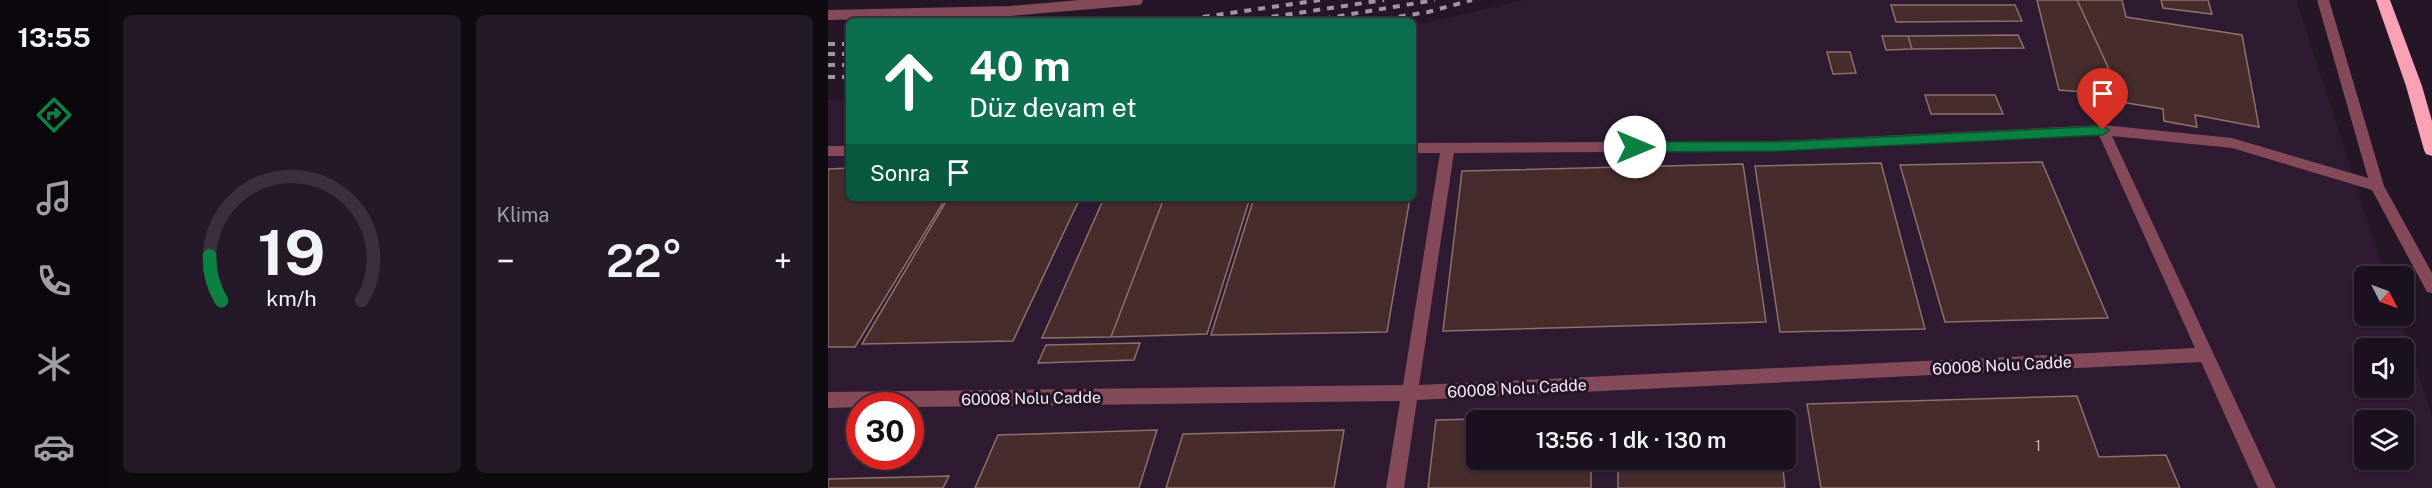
<!DOCTYPE html>
<html lang="tr">
<head>
<meta charset="utf-8">
<style>
  body { margin:0; font-family:"Public Sans",sans-serif; background:#241926; color:#f1f3f6; height:100vh; display:flex; flex-direction:column; font-size:22px; white-space:nowrap }
  * { box-sizing:border-box; margin:0 }
  p { font-size:20px; color:#a09da4 }
  .icon { flex:none; width:33px; height:33px; fill:none; stroke:currentColor; stroke-width:2; stroke-linecap:round; stroke-linejoin:round }
  .map { position:relative; flex:1; overflow:hidden }
  .details { display:flex; flex-direction:column; gap:15px; padding:15px; background:#0f0910; width:720px }
  .details>* { flex:none }
  .banner { position:absolute; left:18px; top:18px; width:570px; height:183px; border-radius:9px; box-shadow:0 2px 4px #0004,0 0 0 2px #39303b; background:#0b6e4f; color:#fff; overflow:hidden }
  .needle { width:39px; rotate:132deg }
  .controls { position:absolute; left:1526px; top:266px; display:grid; gap:12px }
  .controls a { display:grid; place-items:center; width:60px; height:60px; border-radius:9px; background:#1b101d; box-shadow:0 2px 4px #0004,0 0 0 2px #39303b; font-size:30px }
  .speed { position:absolute; left:18px; top:392px; display:flex; gap:12px; font-size:30px; font-weight:700; text-align:center }
  .speed>* { display:grid; place-content:center; width:78px; height:78px; border-radius:50%; background:#1b101d; box-shadow:0 2px 4px #0004,0 0 0 2px #39303b; line-height:1 }
  .speed .limit { border:9px solid #d22; background:#fff; color:#111 }
  .pin { position:absolute; display:grid; place-items:center; width:51px; height:51px; color:#fff; margin:-62px -26px; border-radius:50% 50% 50% 0; rotate:-45deg; box-shadow:0 0 6px #0007 }
  .pin .icon { rotate:45deg }
  .me { position:absolute; width:66px; margin:-33px; rotate:90deg; stroke-linejoin:round; filter:drop-shadow(0 0 4px #0008) }
  .turn { display:flex; align-items:center; gap:21px; height:126px; padding:0 24px; font-size:27px }
  .turn .icon { width:78px; height:78px; stroke-width:2.5 }
  .turn b { display:block; font-size:42px; line-height:51px }
  .then { display:flex; align-items:center; height:57px; padding:0 24px; background:#0003; gap:12px; font-size:22px }
  .big { font-size:45px; font-weight:600; line-height:1.1 }
  .details .tile { flex:1; display:flex; flex-direction:column; justify-content:center; gap:9px; min-width:0; padding:0 21px; border-radius:9px; background:#241926 }
  .details .dial { align-items:center; gap:0 }
  .dial svg { height:156px; overflow:visible; fill:none; stroke:#39303b; stroke-width:7; stroke-linecap:round; text-anchor:middle }
  .dial text { fill:#f1f3f6; stroke:none }
  .heat { display:flex; justify-content:space-between; align-items:center; font-size:33px; direction:ltr }
  .details .tiles { flex:1; display:grid; gap:15px; grid-template-columns:repeat(2,1fr) }
  .trip { position:absolute; left:638px; top:410px; width:330px; height:60px; border-radius:9px; background:#1b101d; box-shadow:0 2px 4px #0004,0 0 0 2px #39303b; font-weight:600; line-height:60px; text-align:center }
  main { display:flex; flex:1; min-height:0 }
  .tab-bar { display:flex; flex-direction:column; width:108px; justify-content:space-around; align-items:center; background:#0b060c; color:#a09da4 }
  .tab-bar .icon { width:42px; height:42px }
  .tab-bar .active { color:#0b8043 }
  .tab-bar b { font-size:27px; color:#f1f3f6 }
  .map>svg:first-child { display:block }
</style>
</head>
<body>
<main>
<nav class="tab-bar">
<b>13:55</b>
<svg class="icon active" aria-label="directions" viewBox="0 0 24 24"><path d="M12 3l9 9-9 9-9-9zM9 14v-3h6M13 9l2 2-2 2"/></svg>
<svg class="icon" aria-label="music" viewBox="0 0 24 24"><path d="M9 18V5l10-2v13"/><circle cx="6" cy="18" r="3"/><circle cx="16" cy="16" r="3"/></svg>
<svg class="icon" aria-label="phone" viewBox="0 0 24 24"><path d="M5 4h4l2 5-3 2q2 4 5 5l2-3 5 2v4C11 20 4 13 5 4z"/></svg>
<svg class="icon" aria-label="climate" viewBox="0 0 24 24"><path d="M12 3v18M4 7l16 10M4 17L20 7"/></svg>
<svg class="icon" aria-label="car" viewBox="0 0 24 24"><path d="M5 17H2v-5l4-1 3-4h7l3 4 3 1v5h-3M9 17h6M6 11h13"/><circle cx="7" cy="17" r="2"/><circle cx="17" cy="17" r="2"/></svg>
</nav>
<section class="details">
<div class="tiles">
<div class="tile dial"><svg viewBox="0 0 100 80">
<path d="M14 69A42 42 0 1 1 86 69"/>
<path d="M14 69A42 42 0 0 1 8 46" stroke="#0b8043"/>
<text x="50" y="56" font-size="32" font-weight="700">19</text>
<text x="50" y="72" font-size="11">km/h</text>
</svg></div>
<div class="tile"><p>Klima</p>
<div class="heat"><a>−</a><b class="big">22°</b><a>+</a></div>
</div>
</div>
</section>
<div class="map">
<svg width="1604" height="488" viewBox="0 0 1604 488">
  <rect width="100%" height="100%" fill="#241627"/>
  <path fill="#2e1b32" fill-rule="evenodd" d="M696 0H1468L1558 276H1536V315H1571L1604 417V488H0V100H21V198H585V26ZM1536 348H1575V387H1536ZM32 405H82V456H32ZM648 420H957V459H648ZM1536 420H1575V459H1536Z"/>
  <path fill="#462c2a" stroke="#8e706d" stroke-width="1.5" d="M1209 0H1249L1293 95 1231 90Z
    M1249 0H1294L1298 17 1414 35 1431 127 1367 115 1369 127 1336 121 1335 109 1299 103 1293 95Z
    M1333 0H1380L1384 14 1335 8Z
    M1063 5H1187L1194 21 1068 22Z
    M1190 35 1196 48 1084 49 1080 36Z
    M1054 36H1080L1084 49 1058 50Z
    M999 52H1022L1028 73 1005 74Z
    M1097 95H1167L1175 114H1103Z
    M1214 162 1280 318 1117 322 1072 165Z
    M1053 163 1097 329 952 332 927 166Z
    M915 164 938 322 615 331 634 171Z
    M21 168V198H118L27 347H0V169Z
    M120 198H252L185 341 34 344Z
    M276 198H336L283 337 214 338Z
    M336 198H422L379 334 283 337Z
    M426 198H582L559 332 383 335Z
    M312 343 306 360 210 363 218 345Z
    M1249 396 1271 457 1338 455 1352 488H993L979 404Z
    M764 416V420H648V459H763V488H600L608 420Z
    M329 430 311 488H147L170 435Z
    M516 430 506 488H338L355 434Z
    M790 459H954L957 488H790Z
    M121 476 115 488H0V479Z"/>
  <g fill="none" stroke-linecap="round" stroke-linejoin="round">
    <path stroke="#854a59" stroke-width="10" d="M0 15 182 11 310 0"/>
    <path fill="#854a59" fill-rule="evenodd" d="M1489 0H1501L1556 186 1604 273V293L1599 292 1544 190 1404 148 1284 136 1448 488H1430L1373 362 589 400 576 488H558L572 401 82 407 32 405V407L0 408V392L575 385 612 153H585V143L948 141 1275 125 1404 138 1540 178ZM1271 135 1367 348 591 385 626 153 948 151Z
      M0 146H21V156H0Z"/>
    <path fill="#faa1b5" fill-rule="evenodd" d="M1548 0H1562L1594 86 1604 121V156L1598 154 1596 150 1578 86Z"/>
    <path stroke="#a195a3" stroke-width="4" stroke-dasharray="7 7" stroke-linecap="butt" d="M347 21 492 0
      M416 21 556 0
      M482 21 607 0
      M543 21 600 12 644 0
      M0 44H21
      M0 54H21
      M0 65H21
      M0 77H21"/>
  </g>
  <path fill="#0b8043" stroke="#07532c" stroke-width="1.5" d="M1275 126 1281 130 1275 135 948 151 807 152 801 147 807 142H948Z"/>
  <g text-anchor="middle" stroke-width="6" stroke-linejoin="round" paint-order="stroke">
    <g font-size="14" fill="#c8bac3">
      <text x="1210" y="451">1</text>
    </g>
    <g font-size="16" fill="#f4eaf6" stroke="#241627">
      <text transform="translate(1174 365) rotate(-3)" y="6">60008 Nolu Cadde</text>
      <text transform="translate(689 388) rotate(-3)" y="6">60008 Nolu Cadde</text>
      <text transform="translate(203 398) rotate(-1)" y="6">60008 Nolu Cadde</text>
    </g>
  </g>
</svg>
<div class="controls">
<a><svg class="needle" viewBox="-14 -14 28 28"><path d="M0-13l5 13h-10z" fill="#e53935"/><path d="M0 13l5-13h-10z" fill="#a09da4"/></svg></a>
<a><svg class="icon" aria-label="sound" viewBox="0 0 24 24"><path d="M4 9h4l5-4v14l-5-4H4zM17 9q2 3 0 6"/></svg></a>
<a><svg class="icon" aria-label="layers" viewBox="0 0 24 24"><path d="M12 4l9 5-9 5-9-5zM3 14l9 5 9-5"/></svg></a>
</div>
<div class="speed"><div class="limit">30</div></div>
<div class="pin" style="left:1275px;top:130px;background:#d93025"><svg class="icon" aria-label="arrive" viewBox="0 0 24 24"><path d="M6 21V4h12l-3 4 3 4H6"/></svg></div>
<svg class="me" style="left:807px;top:147px" viewBox="-20 -20 40 40"><circle r="19" fill="#fff"/><path d="M0-13L10 11 0 6-10 11z" fill="#0b8043"/></svg>
<div class="trip">13:56 · 1 dk · 130 m</div>
<div class="banner">
<div class="turn"><svg class="icon" aria-label="ahead" viewBox="0 0 24 24"><path d="M12 20V5M6 11l6-6 6 6"/></svg><div><b>40 m</b>Düz devam et</div></div>
<div class="then">Sonra<svg class="icon" aria-label="arrive" viewBox="0 0 24 24"><path d="M6 21V4h12l-3 4 3 4H6"/></svg></div>
</div>
</div>
</main>
</body>
</html>
